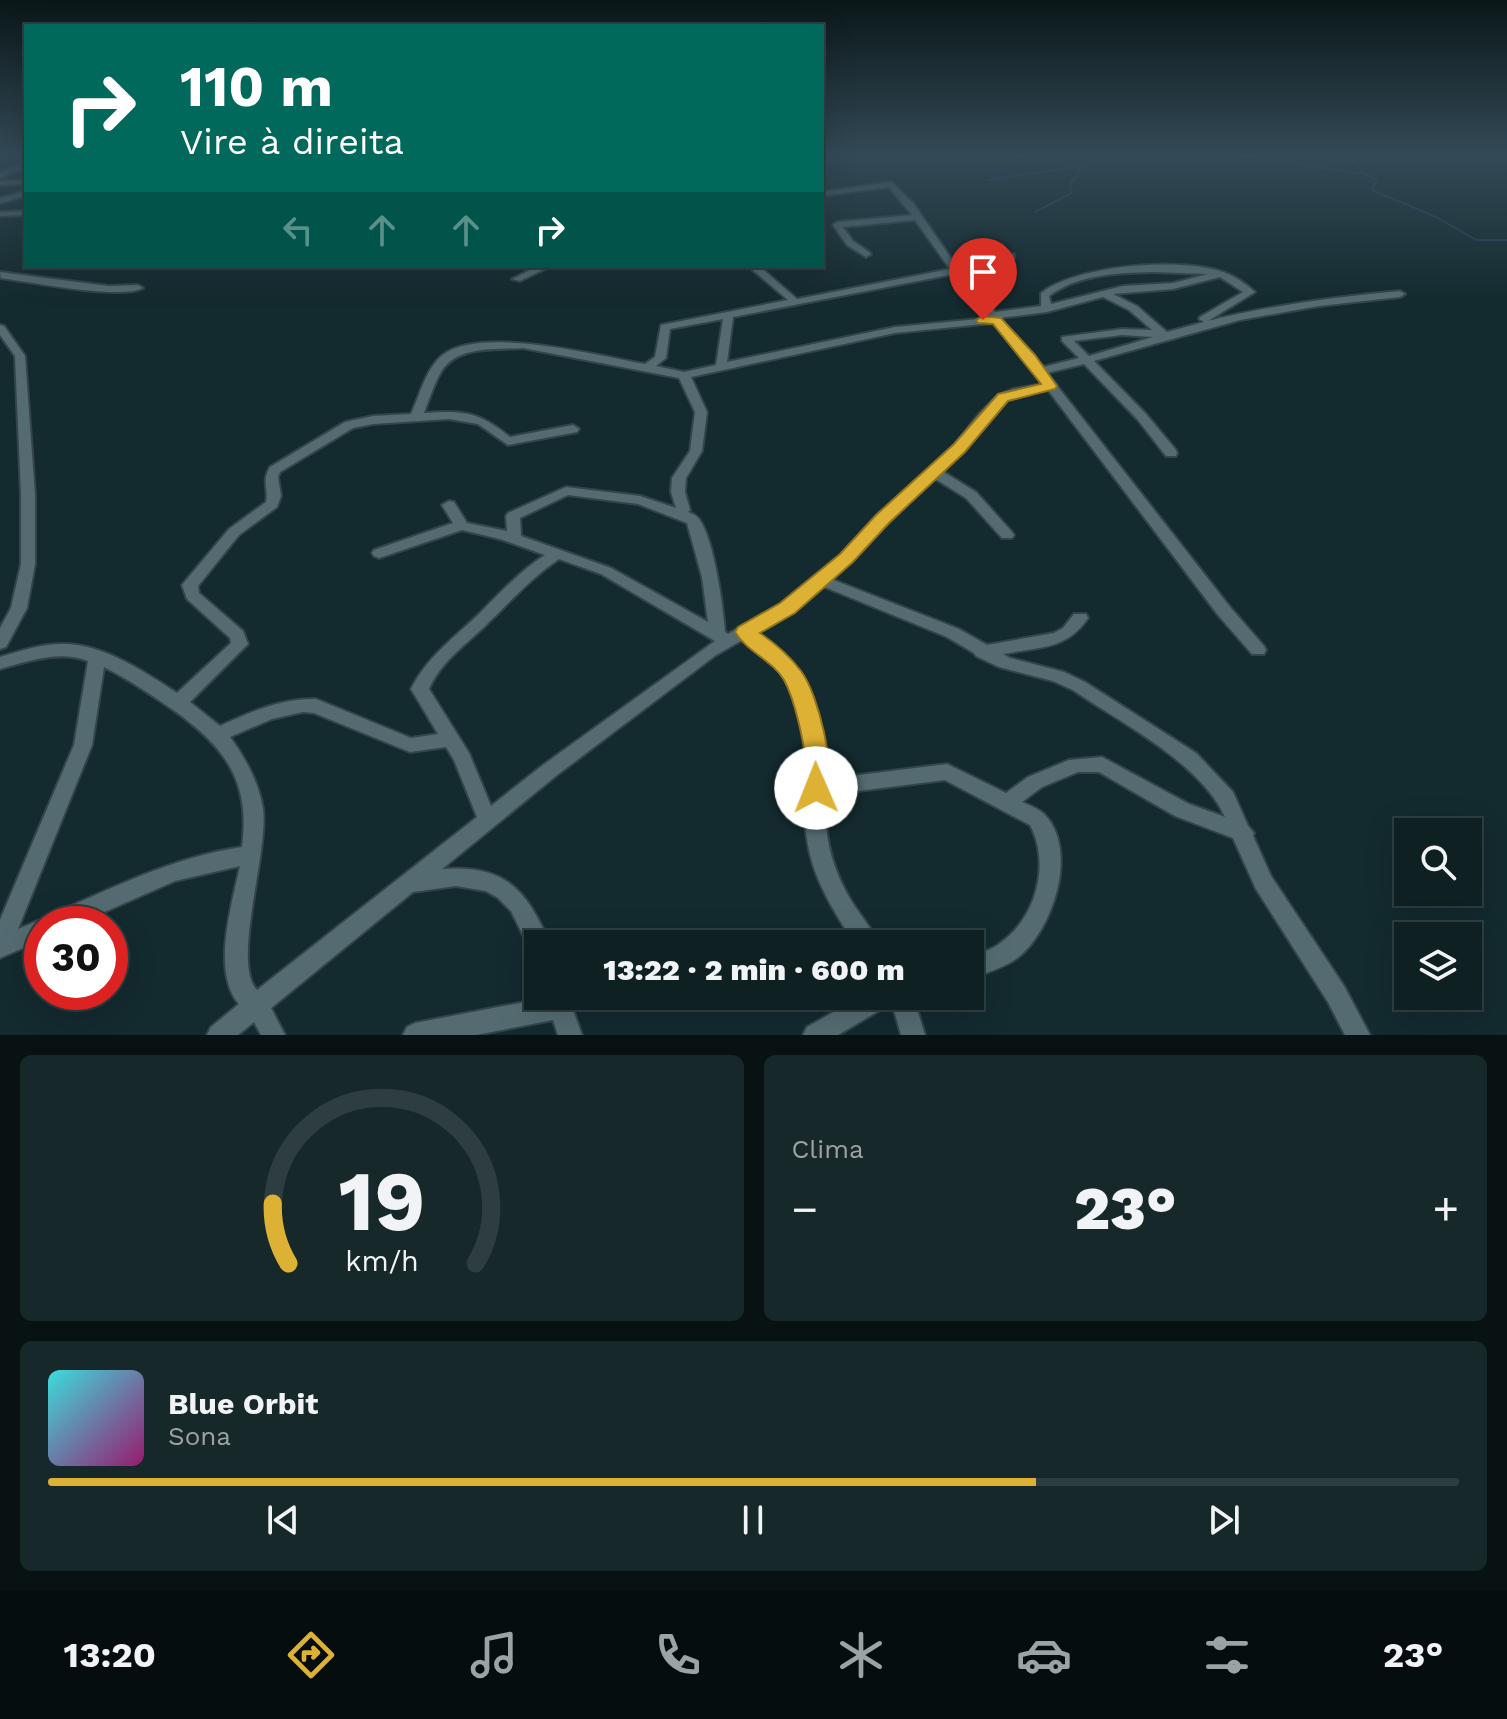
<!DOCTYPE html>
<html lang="pt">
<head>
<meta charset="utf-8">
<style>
  body { margin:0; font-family:"Work Sans",sans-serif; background:#17282a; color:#f1f3f6; height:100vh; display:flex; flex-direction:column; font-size:30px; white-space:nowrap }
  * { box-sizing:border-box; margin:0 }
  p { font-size:26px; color:#9ba3a5 }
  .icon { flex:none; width:44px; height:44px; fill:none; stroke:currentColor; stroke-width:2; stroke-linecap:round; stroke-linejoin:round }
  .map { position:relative; height:1035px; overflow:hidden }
  .side { display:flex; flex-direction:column; gap:20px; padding:20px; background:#081213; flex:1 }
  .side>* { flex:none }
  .banner { position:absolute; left:24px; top:24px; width:800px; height:244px; border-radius:0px; box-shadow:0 8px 32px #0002,0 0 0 2px #2e3e40; background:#00695c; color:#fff; overflow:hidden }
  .buttons { position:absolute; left:1394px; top:818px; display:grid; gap:16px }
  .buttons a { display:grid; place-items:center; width:88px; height:88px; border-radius:0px; background:#0e2022; box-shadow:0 8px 32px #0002,0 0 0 2px #2e3e40; font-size:40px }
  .speed { position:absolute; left:24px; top:906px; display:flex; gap:16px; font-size:40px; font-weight:700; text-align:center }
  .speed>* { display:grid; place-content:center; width:104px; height:104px; border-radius:50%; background:#0e2022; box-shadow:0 8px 32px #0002,0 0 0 2px #2e3e40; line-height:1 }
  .speed .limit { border:12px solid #d22; background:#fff; color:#111 }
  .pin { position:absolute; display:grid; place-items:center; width:68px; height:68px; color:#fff; margin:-82px -34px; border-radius:50% 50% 50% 0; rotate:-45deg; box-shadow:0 0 8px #0007 }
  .pin .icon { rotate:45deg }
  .me { position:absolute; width:88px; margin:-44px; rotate:359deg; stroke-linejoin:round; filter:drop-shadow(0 0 6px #0008) }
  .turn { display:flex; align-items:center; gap:28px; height:168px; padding:0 24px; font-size:36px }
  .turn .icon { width:104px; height:104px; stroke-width:2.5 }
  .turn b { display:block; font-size:56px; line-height:68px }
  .lanes { display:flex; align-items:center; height:76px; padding:0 24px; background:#0003; justify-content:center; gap:40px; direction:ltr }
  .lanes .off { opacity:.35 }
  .big { font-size:60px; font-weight:800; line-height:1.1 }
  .side .tile { flex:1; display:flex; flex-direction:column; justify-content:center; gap:12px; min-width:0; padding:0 28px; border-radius:12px; background:#17282a }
  .side .dial { align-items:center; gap:0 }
  .dial svg { height:208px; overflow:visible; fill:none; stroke:#2e3e40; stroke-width:7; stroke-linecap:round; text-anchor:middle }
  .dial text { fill:#f1f3f6; stroke:none }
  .song { display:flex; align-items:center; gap:24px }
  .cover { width:96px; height:96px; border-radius:12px; background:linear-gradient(135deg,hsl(180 70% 55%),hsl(320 70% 35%)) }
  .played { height:8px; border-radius:4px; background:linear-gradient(90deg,#ddb133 70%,#2e3e40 70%) }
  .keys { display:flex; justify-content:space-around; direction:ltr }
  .heat { display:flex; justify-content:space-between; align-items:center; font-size:44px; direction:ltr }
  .side .tiles { flex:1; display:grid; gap:20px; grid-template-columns:1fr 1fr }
  .tile:last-child { grid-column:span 2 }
  .trip { position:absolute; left:524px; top:930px; width:460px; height:80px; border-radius:0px; background:#0e2022; box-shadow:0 8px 32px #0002,0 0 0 2px #2e3e40; font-weight:800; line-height:80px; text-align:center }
  .tab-bar { display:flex; height:128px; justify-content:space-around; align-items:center; background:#060d0e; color:#9ba3a5 }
  .tab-bar .icon { width:56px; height:56px }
  .tab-bar .on { color:#ddb133 }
  .tab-bar b { font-size:36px; color:#f1f3f6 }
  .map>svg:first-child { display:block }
</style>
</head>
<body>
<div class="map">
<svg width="1507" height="1035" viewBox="0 0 1507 1035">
  <rect width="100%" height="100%" fill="#132a2e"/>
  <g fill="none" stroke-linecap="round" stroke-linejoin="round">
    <path stroke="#2b3c58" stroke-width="2" d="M1166 155 1183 160 1202 155
      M1232 155 1366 174 1377 180 1372 190 1436 217 1476 240H1507
      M1363 172 1353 159 1370 155
      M987 180 1077 167
      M1035 212 1072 193 1070 185 1081 169 1078 167 1093 163 1100 155"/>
    <g stroke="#344549" stroke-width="4">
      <path id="minor" d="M26 162V167L0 178V173Z
        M26 180V184L0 185V181Z
        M891 182 913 203 955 264 1014 254V258L960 269 978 288 995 312 1041 306V293C1077 265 1180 257 1223 272 1235 276 1246 284 1255 292L1208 321C1271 305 1335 297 1400 291L1405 294 1400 297 1319 306 1240 320 1094 361 1146 414 1176 450 1177 453 1176 456H1166L1138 420 1084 364 1047 373 1230 607 1264 646 1266 650 1264 654H1252L1218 615 1048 390 1016 395 1007 399 987 420 963 451 942 471 976 492 1012 532 1014 535 1012 538H1002L966 498 934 478 831 579 959 629 987 645 1054 633 1063 628 1074 614H1086L1088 618C1067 650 1038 647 1003 654L1010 658 1064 672 1085 682 1196 753 1233 792 1248 826 1254 833 1253 836 1271 876 1344 986 1370 1035H1345L1328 1002 1256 889 1233 838 1175 816 1099 772H1078L1042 787 1022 802C1029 805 1039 809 1044 814 1080 850 1052 933 1016 959 1003 968 985 973 970 979V957C980 953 991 950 999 944 1036 919 1051 864 1030 825L945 780 826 795C823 834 831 868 852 902 861 916 872 929 879 944H855C834 912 812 877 807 839 803 818 808 797 809 778 810 750 800 701 784 677 775 661 758 650 744 639L716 655 557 775 442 869C505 864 527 890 550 944H538V954L531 951 511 911 498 898 486 891 456 886 413 892 271 1008 285 1035H261L254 1022 238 1035H207L211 1027 239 1004C211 972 232 904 240 866L175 881 77 924H42V940L0 958V920L74 745 88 661C59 650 29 661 0 669V657C20 651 41 644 62 644 102 643 145 672 177 693L231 643 230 638 187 599 182 585 229 529 266 502C269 488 261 482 270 467L345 422 373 416 411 414C420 395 426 367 444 354 483 326 599 356 645 364L655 357 661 325 788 300 748 266H759L797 299 950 269 915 220 843 227 853 241 869 252 871 254 866 257 847 245 833 225 837 222 912 215 889 187 822 196V192ZM1153 272 1208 274 1173 283 1123 286 1051 304 1049 296C1078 274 1118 273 1153 272ZM954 274 972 292 989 318 895 327 727 362 733 317ZM1220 277 1243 292 1200 317 1199 319 1204 322 1167 332 1137 306 1113 294 1173 289ZM1103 297 1129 310 1152 330 1122 329 1062 337V341L1079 358 1043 367 999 318 1047 312ZM723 319 716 365 684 372 656 366 666 358 670 329ZM993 323 1044 384 1013 389 999 395 979 414 955 445 877 516 841 555 781 604 728 634 725 632C723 606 714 539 699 519 696 515 693 514 688 512L690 510 685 492 686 478 702 451 707 412 691 377 895 333ZM1122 335 1153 337 1089 356 1074 341ZM523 348 679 378 695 412 690 451 672 478 671 492 676 508 640 496 566 487 508 513 506 516 507 531 467 523 454 502 449 501 442 505 453 523 374 550 372 553 374 556 379 558 462 530 500 539 545 555C520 571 500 593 479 614 454 638 427 657 411 689L438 734 411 738 316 699C281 698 251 712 220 726L190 702 248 644 243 631 199 593 198 586 239 535 277 507 281 496 278 477 280 472 353 428 373 424 449 419 478 424 508 445 577 432 579 429 573 425 510 437C479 412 464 410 424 413 429 400 434 384 441 372 457 345 496 350 523 348ZM568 495 638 504 687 523 702 577 708 622 611 568 521 536 520 518ZM559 559 601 574 715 641 543 765 491 806 469 753 429 689C441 661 467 644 488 623 511 601 532 577 559 559ZM822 586 947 637 974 653 976 656 999 667 1053 681 1073 690C1121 723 1201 763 1225 817L1189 804 1102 757 1069 760 1028 777 1006 793 947 764 827 779C828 743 817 695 794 665 784 652 770 642 756 632L793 612ZM104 667C128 679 150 694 172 709 224 746 251 780 242 847 173 857 110 889 46 917L45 920 42 919 18 929 92 745ZM303 712 314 713 410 752 446 747 454 760 477 817 257 990C231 964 269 851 263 809 259 783 246 759 230 737L272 719Z
        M26 191V196L0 203V198Z
        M26 211V215L0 216V212Z
        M538 266H551L520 281 512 279Z
        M0 272 109 286 138 285 143 288C121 300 30 282 1 278Z
        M0 325 4 326 25 356 35 495V564L27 608 6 647 0 649V628L11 608 21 564V495L15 356 0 335Z
        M546 996H568L582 1035H558L553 1020 476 1035H403L407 1027 415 1023 546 998Z
        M862 996H913L925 1035H901L892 1003 838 1035H803L807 1027Z"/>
    </g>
    <use href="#minor" fill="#546c71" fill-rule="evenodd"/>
  </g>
  <linearGradient id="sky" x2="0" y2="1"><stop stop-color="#0a1719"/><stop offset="0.52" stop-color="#334a57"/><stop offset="1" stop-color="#334a57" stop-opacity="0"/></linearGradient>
  <rect width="1507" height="300" fill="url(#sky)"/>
  <path fill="#ddb133" stroke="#907321" stroke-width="2" d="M983 316 1001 318 1035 355 1057 386 1055 389 1008 401 965 452 889 523 853 562 795 613 760 633C776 644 789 655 801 671 818 693 837 770 825 795L816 798 807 795C802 785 806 776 806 765 804 742 795 700 784 680 772 660 747 652 735 632L738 627 780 603 840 554 876 515 954 444 998 394 1041 384 993 324 978 323 976 320Z"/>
</svg>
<div class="buttons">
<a><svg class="icon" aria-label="search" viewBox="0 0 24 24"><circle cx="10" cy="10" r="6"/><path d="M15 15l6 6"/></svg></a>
<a><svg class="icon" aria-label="layers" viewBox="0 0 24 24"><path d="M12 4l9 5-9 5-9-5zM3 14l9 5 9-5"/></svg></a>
</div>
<div class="speed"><div class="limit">30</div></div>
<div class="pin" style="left:983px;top:320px;background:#d93025"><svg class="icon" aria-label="arrive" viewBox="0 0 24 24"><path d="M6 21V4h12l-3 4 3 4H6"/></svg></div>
<svg class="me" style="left:816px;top:788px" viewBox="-20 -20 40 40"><circle r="19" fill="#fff"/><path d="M0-13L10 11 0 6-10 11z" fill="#ddb133"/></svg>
<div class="trip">13:22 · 2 min · 600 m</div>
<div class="banner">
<div class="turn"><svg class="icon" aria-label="right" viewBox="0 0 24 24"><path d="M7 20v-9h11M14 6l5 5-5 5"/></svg><div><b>110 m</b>Vire à direita</div></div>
<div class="lanes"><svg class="icon off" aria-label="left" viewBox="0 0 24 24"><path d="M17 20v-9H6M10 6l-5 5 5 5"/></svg><svg class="icon off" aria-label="ahead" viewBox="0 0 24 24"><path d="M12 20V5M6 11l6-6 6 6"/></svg><svg class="icon off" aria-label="ahead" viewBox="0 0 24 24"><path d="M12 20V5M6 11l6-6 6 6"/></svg><svg class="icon" aria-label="right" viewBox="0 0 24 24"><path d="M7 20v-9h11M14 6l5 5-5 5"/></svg></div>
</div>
</div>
<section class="side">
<div class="tiles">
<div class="tile dial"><svg viewBox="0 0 100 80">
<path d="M14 69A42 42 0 1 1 86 69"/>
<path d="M14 69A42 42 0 0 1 8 46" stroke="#ddb133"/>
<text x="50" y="56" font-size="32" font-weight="700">19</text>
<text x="50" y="72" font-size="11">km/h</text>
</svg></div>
<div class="tile"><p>Clima</p>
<div class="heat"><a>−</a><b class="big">23°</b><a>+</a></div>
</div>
<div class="tile">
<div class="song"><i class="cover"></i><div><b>Blue Orbit</b><p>Sona</p></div></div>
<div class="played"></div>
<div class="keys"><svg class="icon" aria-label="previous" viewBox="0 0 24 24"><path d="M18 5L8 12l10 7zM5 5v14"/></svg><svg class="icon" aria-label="pause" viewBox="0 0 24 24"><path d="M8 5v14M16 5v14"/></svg><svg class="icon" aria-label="next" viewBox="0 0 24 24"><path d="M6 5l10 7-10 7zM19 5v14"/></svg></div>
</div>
</div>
</section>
<nav class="tab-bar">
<b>13:20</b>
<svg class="icon on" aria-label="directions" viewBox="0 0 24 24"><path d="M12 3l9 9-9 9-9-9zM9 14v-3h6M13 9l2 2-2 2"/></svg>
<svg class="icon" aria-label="music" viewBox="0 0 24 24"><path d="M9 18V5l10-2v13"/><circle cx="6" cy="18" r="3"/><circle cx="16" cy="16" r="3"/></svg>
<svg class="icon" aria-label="phone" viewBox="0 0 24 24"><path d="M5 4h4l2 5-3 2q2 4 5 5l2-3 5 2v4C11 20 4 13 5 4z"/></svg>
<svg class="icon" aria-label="climate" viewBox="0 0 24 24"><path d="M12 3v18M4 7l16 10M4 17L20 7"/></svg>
<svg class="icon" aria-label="car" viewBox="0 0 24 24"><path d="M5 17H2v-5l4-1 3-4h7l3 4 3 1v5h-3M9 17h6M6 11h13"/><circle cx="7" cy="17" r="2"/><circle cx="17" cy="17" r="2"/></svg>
<svg class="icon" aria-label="filters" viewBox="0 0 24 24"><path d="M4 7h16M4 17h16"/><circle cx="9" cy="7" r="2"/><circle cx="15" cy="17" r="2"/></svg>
<b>23°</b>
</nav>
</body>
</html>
